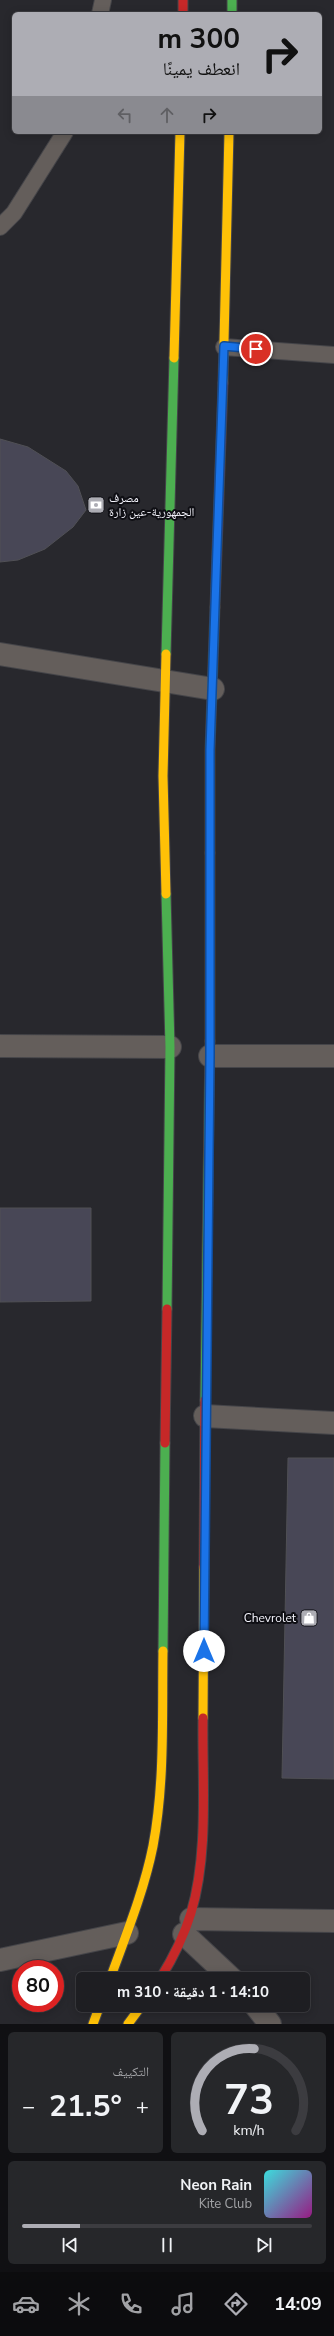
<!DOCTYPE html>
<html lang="ar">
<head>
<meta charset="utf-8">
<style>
  body { margin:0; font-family:"Nunito Sans","Noto Naskh Arabic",sans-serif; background:#26272a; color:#f1f3f6; direction:rtl; height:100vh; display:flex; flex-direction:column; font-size:15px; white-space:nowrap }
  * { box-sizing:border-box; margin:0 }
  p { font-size:13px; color:#a1a2a5 }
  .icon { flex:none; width:22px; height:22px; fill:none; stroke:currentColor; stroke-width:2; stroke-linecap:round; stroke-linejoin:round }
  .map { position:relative; height:2024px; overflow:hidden; direction:ltr }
  .details { display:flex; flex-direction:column; gap:8px; padding:8px; background:#101013; flex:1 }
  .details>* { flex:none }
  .top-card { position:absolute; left:12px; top:12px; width:310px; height:122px; border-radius:6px; box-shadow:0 2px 10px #0003,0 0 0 1px #3c3c40; direction:rtl; background:#adadb4; color:#111; overflow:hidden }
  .speed { position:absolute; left:12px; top:1960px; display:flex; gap:8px; font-size:20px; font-weight:700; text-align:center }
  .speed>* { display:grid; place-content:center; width:52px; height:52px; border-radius:50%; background:#1e1e22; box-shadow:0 2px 10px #0003,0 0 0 1px #3c3c40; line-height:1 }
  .speed .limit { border:6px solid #d22; background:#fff; color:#111 }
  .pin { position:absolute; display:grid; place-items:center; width:34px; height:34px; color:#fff; margin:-17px; border:2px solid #fff; border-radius:50%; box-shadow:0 1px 4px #0007 }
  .me { position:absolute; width:44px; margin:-22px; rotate:0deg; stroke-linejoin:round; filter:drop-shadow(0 0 3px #0008) }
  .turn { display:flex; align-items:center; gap:14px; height:84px; padding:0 16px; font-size:18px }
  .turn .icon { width:52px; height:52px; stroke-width:2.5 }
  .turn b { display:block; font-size:28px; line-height:34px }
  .lanes { display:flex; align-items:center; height:38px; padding:0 16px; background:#0003; justify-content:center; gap:20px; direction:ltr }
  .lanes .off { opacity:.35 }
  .big { font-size:30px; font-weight:700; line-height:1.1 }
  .details .tile { flex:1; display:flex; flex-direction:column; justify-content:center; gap:6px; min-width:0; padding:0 14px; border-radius:6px; background:#26272a }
  .details .dial { align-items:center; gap:0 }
  .dial svg { height:104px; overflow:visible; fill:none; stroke:#3c3c40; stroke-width:7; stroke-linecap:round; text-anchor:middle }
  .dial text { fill:#f1f3f6; stroke:none }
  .song { display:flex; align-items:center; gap:12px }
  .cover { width:48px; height:48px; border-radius:6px; background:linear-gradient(135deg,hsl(180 70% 55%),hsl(310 70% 35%)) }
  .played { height:4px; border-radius:2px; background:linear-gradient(90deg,#adadb4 20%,#3c3c40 20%) }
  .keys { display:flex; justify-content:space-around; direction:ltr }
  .heat { display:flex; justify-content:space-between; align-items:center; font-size:22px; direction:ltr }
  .details .tiles { flex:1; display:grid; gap:8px; grid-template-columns:1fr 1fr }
  .tile:last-child { grid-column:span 2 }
  .trip { position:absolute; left:76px; top:1972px; width:234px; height:40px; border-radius:6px; background:#1e1e22; box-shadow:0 2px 10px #0003,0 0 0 1px #3c3c40; font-weight:700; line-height:40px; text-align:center; direction:rtl }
  .tabs { display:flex; height:64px; justify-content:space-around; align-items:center; background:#0c0c0e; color:#a1a2a5 }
  .tabs .icon { width:28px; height:28px }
  .tabs .active { color:#adadb4 }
  .tabs b { font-size:18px; color:#f1f3f6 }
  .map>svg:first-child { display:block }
</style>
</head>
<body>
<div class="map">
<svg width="334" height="2024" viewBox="0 0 334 2024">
  <rect width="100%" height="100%" fill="#28282d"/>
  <path fill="#484756" stroke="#505055" d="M0 439 28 447 66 471 78 486 86 510 73 527 45 549 18 560 0 562Z
    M0 1208H91V1301L0 1302Z
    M288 1458H334V1779L282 1778Z"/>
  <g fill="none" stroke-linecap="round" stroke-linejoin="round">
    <g stroke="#454549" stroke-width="18">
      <path id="lane" d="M100 14 103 0
        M0 227 14 213 65 132
        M224 347 334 355"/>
    </g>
    <g stroke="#454549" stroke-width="24">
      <path id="street" d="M0 654 213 689
        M0 1046 170 1047
        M210 1056H334
        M205 1416 334 1423
        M191 1919 334 1921
        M184 1934 232 1979
        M0 1960 127 1933
        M255 2005 270 2024"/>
    </g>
    <g stroke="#454549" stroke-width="11">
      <path id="fast" d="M232 0V14
        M166 654 174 358
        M210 853V750L215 607
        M166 894 170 1047 167 1309
        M205 1400 210 1041
        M163 1651 165 1443"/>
    </g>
    <g stroke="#454549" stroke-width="11">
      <path id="slow" d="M174 358 180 132
        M223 383 229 132
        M210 853V1041
        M166 894 163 776 166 654
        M203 1718 204 1567
        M110 1979C126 1935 144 1891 153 1846 165 1782 162 1715 163 1651
        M93 2024 100 2005
        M128 2024 142 2005"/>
    </g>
    <g stroke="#454549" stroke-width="11">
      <path id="jam" d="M183 0V14
        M215 607 223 383
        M165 1443 167 1309
        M204 1567 205 1400
        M160 1979C173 1958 184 1936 191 1913 209 1853 202 1780 203 1718"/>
    </g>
    <use href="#lane" stroke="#645e5b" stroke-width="16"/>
    <use href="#street" stroke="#645e5b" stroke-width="22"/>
    <use href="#fast" stroke="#4caf50" stroke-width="9"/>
    <use href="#slow" stroke="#ffc107" stroke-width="9"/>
    <use href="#jam" stroke="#c62828" stroke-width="9"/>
  </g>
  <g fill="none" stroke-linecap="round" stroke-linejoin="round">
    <g stroke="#114b97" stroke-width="10">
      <path id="route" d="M204 1651 210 1056V750L224 346 256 349"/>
    </g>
    <use href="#route" stroke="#1a73e8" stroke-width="7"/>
  </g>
  <defs>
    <g id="bank-square" transform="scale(0.9)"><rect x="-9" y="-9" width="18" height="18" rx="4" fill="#adadb4" stroke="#0f0f14"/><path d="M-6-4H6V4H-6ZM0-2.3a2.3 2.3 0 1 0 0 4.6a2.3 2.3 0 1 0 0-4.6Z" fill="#fff"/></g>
    <g id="shop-square" transform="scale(0.9)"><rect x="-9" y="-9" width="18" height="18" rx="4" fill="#adadb4" stroke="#0f0f14"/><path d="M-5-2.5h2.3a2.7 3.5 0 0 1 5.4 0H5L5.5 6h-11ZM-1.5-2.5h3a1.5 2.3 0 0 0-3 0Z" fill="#fff"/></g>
  </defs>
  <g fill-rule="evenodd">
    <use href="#bank-square" x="96" y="505"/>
    <use href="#shop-square" x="309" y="1618"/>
  </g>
  <g text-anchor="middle" stroke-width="4" stroke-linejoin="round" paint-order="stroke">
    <g font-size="12" fill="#f4f4fc" stroke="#0f0f14" text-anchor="start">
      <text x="109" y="502">مصرف<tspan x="109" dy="14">الجمهورية-عين زارة</tspan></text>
      <text x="296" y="1622" text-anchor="end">Chevrolet</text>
    </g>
  </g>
</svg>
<div class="speed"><div class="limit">80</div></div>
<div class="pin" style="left:256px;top:349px;background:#d93025"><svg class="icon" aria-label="arrive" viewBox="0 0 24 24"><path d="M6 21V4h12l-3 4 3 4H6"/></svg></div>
<svg class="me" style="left:204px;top:1651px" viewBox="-20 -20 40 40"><circle r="19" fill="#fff"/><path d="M0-13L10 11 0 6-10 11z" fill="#1a73e8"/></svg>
<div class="trip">14:10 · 1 دقيقة · 310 m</div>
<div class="top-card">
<div class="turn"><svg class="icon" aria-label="right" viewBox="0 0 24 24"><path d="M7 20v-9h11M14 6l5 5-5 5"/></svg><div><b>300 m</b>انعطف يمينًا</div></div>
<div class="lanes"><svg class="icon off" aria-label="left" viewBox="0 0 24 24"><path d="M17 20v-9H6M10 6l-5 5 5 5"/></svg><svg class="icon off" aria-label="ahead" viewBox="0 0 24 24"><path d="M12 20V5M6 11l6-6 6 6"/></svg><svg class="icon" aria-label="right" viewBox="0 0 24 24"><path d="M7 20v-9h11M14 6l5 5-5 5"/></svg></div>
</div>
</div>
<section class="details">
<div class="tiles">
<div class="tile dial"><svg viewBox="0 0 100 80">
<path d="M14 69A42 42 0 1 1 86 69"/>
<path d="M14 69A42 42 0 0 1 54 6" stroke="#adadb4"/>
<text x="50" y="56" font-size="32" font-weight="700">73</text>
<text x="50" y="72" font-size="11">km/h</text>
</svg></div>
<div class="tile"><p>التكييف</p>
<div class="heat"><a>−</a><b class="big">21.5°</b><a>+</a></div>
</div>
<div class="tile">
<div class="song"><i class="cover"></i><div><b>Neon Rain</b><p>Kite Club</p></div></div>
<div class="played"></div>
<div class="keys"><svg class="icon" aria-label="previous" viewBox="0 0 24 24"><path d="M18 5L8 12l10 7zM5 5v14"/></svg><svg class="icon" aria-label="pause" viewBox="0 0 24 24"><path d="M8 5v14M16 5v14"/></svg><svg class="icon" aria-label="next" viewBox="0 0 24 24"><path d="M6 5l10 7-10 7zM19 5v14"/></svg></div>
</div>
</div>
</section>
<nav class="tabs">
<b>14:09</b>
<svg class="icon active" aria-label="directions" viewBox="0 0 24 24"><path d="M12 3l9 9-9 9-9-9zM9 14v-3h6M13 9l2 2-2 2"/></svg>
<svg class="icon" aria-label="music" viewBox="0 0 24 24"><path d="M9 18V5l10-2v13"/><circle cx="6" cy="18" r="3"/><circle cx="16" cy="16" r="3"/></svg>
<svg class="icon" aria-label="phone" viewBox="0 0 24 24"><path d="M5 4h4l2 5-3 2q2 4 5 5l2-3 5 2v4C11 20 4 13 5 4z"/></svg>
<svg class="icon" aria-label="climate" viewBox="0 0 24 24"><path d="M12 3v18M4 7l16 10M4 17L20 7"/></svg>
<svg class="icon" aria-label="car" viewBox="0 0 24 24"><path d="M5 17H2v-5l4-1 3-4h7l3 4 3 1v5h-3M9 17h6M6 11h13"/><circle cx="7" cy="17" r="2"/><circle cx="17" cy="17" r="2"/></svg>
</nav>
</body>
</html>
